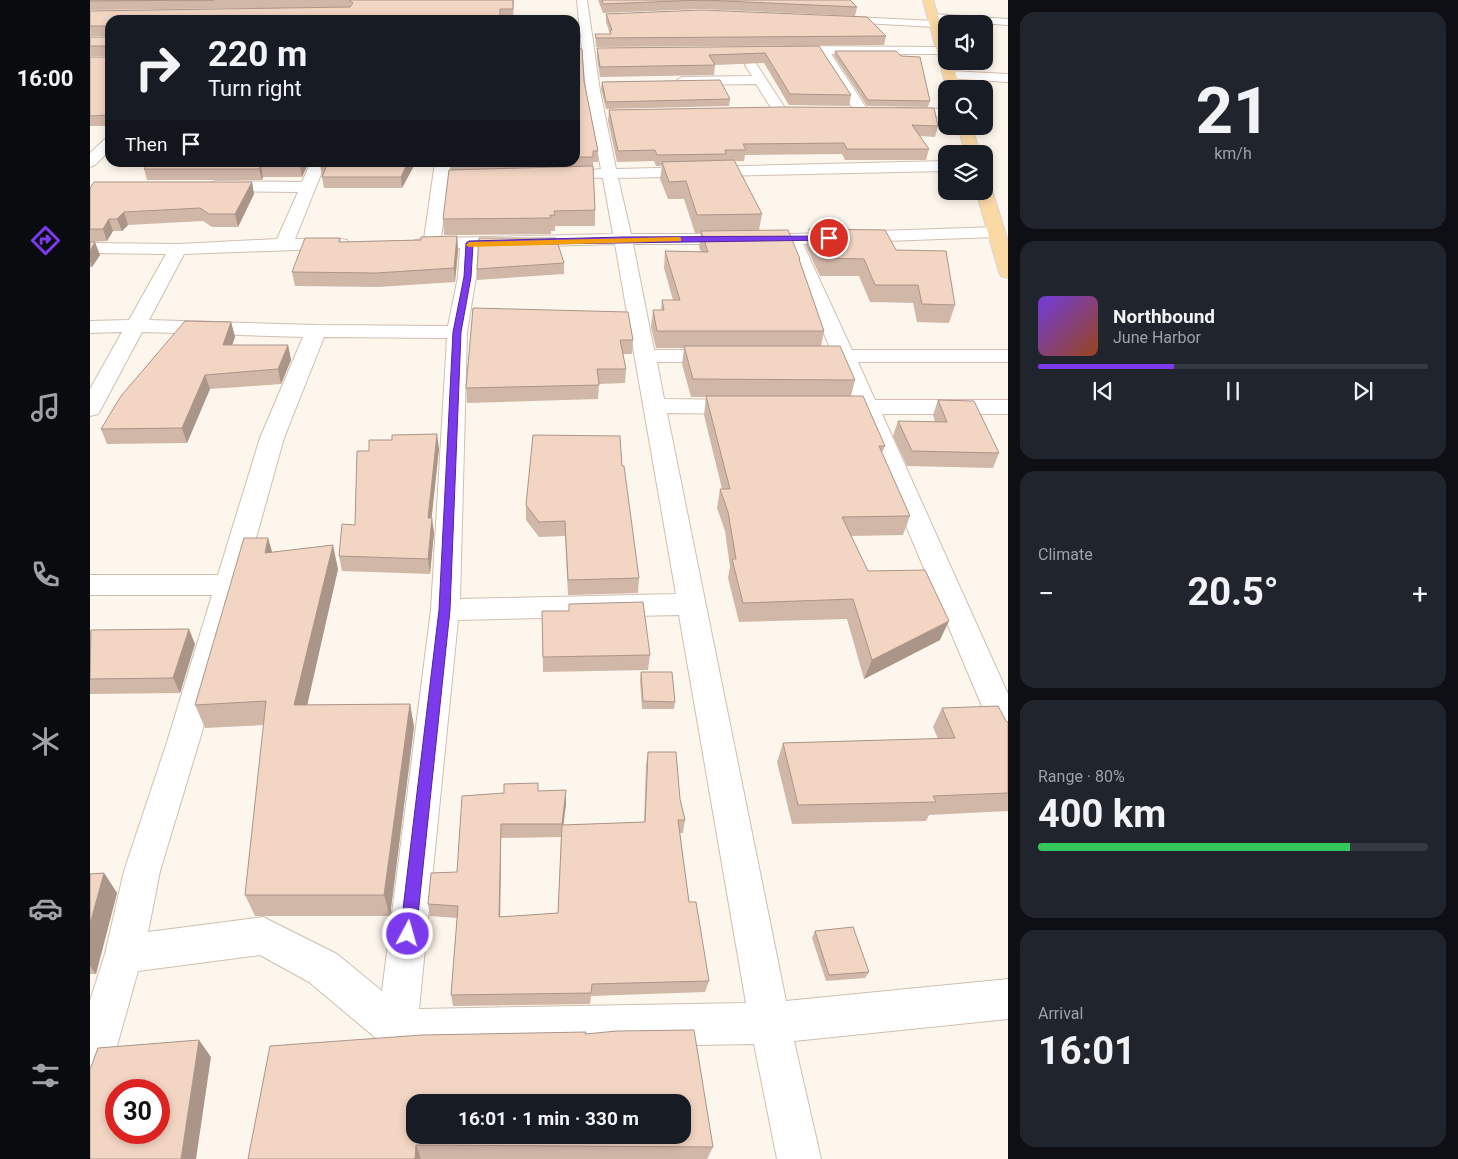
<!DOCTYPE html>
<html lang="en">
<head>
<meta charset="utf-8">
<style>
  body { margin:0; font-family:Roboto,sans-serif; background:#20242c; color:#f1f3f6; height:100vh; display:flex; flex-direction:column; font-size:19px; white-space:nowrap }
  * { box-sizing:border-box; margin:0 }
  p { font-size:16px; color:#9ea1a6 }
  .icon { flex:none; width:28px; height:28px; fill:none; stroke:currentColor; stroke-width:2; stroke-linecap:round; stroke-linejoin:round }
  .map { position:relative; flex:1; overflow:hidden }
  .sheet { display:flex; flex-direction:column; gap:12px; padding:12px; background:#0d0f14; width:450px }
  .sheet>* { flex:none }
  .top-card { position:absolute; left:15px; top:15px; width:475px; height:152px; border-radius:15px; box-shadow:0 2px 8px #0003; background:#171b24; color:#f1f3f6; overflow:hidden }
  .tools { position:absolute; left:848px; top:15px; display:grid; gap:10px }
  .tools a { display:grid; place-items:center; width:55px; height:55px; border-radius:10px; background:#171b24; box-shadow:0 2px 8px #0003; font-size:25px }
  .speed { position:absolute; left:15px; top:1079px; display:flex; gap:10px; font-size:25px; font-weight:700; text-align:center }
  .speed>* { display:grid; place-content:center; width:65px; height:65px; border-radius:50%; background:#171b24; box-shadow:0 2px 8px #0003; line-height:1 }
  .speed .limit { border:8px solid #d22; background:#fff; color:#111 }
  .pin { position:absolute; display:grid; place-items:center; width:42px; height:42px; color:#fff; margin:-21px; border:2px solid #fff; border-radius:50%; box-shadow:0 1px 5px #0007 }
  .me { position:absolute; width:55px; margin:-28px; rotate:6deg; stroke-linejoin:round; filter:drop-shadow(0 0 4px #0008) }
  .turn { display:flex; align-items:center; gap:18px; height:105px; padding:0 20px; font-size:22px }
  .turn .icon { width:65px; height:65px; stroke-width:2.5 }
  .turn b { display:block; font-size:35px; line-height:42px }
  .then { display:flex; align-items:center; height:48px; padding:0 20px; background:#0003; gap:10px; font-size:19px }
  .big { font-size:38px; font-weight:700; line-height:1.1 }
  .sheet .widget { flex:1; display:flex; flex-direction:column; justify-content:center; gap:8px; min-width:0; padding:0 18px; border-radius:15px; background:#20242c }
  .sheet .dial { align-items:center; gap:0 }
  .dial b { font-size:65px; line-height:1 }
  .song { display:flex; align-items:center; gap:15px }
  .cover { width:60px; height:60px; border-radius:8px; background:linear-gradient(135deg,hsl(260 70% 55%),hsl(20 70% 35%)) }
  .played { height:5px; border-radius:2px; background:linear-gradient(90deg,#7c3aed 35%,#363941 35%) }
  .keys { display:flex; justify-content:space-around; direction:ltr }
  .heat { display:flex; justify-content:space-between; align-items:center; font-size:28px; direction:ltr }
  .charge { height:8px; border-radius:4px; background:linear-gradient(90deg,#34c759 80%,#363941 0) }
  .trip { position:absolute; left:316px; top:1094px; width:285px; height:50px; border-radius:15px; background:#171b24; box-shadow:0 2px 8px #0003; font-weight:700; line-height:50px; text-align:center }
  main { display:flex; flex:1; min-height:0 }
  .tab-bar { display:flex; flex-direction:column; width:90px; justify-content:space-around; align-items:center; background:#090b0e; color:#9ea1a6 }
  .tab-bar .icon { width:35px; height:35px }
  .tab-bar .selected { color:#7c3aed }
  .tab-bar b { font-size:22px; color:#f1f3f6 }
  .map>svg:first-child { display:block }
</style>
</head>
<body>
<main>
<nav class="tab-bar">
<b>16:00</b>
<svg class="icon selected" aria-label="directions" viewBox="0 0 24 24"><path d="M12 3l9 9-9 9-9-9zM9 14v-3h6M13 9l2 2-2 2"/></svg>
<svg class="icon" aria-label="music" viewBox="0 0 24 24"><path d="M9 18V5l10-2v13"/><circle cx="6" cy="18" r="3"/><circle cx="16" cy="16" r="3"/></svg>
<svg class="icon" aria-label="phone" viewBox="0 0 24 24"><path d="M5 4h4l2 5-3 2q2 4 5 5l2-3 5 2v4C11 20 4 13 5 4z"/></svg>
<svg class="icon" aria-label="climate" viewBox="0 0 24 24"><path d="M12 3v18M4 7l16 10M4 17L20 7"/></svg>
<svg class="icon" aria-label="car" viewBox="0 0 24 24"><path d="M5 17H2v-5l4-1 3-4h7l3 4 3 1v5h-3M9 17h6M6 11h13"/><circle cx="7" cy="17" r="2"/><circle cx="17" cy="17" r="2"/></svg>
<svg class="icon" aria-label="filters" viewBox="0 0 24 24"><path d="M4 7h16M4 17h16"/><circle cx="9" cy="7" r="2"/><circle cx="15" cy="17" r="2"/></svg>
</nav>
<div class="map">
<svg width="918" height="1159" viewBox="0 0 918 1159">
  <rect width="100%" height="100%" fill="#fdf6ec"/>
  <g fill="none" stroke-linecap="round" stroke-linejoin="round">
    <g stroke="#d1beb0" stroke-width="2">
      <path id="minor" d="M487 0H497L510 91 526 169 856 161V171L528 178 541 234H702L906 227 912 228 915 232 912 236 906 237 713 244 762 350H918V362H768L785 400H918V414H792L918 694V743L907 739 902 730 769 414 752 412 749 407 752 402 763 400 747 362 733 360 730 356 733 352 741 350 696 244H543L564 350H632L639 352 642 356 639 360 632 362H567L574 399 652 400 660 402 663 407 660 412 652 414 577 413 696 1001 918 979V1019L704 1041 731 1159H687L664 1044 307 1050 293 1044 219 982 170 955 48 971 21 1067 15 1082 0 1088V1001L15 954 34 871 77 742 122 595H0V575H128L170 438 213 337 52 332 11 409 8 414 0 416V389L32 332 0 333V321L39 320 76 254 0 253V243L88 244 187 239 208 192 126 191 120 189 118 186 120 183 126 181 212 182 221 162H236L205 239H251L257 240 260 244 257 248 94 254 59 320 226 325 358 326 368 277 370 248 331 249 325 248 322 244 325 240 334 239 345 162H361L359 173 395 172 401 174 403 177 401 180 395 182 358 183 351 238 523 234 513 178 494 177 492 174 494 171 511 169 496 91ZM525 244 586 594 370 599 377 332 386 277 388 248ZM234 337 357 338 341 610 292 991 247 954 173 917 58 932 70 871 109 742 194 438ZM589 615 656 1003 329 1009 368 620Z
        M843 14 918 19V25L839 19 838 17 839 15Z
        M743 16 845 21 851 24 845 27 739 21 737 19 739 17Z
        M694 46 853 47 856 48V54H741L779 112 772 116 767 115 728 54 690 53 688 50Z
        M661 61 665 62 697 111 695 114H685L666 84 592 85 586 81 592 77 662 76 655 65Z
        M860 71 918 74V82L856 78 854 75 856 72Z
        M807 108 856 109V117L802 115 800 112Z
        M20 138V150L5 165 0 167V153L15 139Z"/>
    </g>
    <g stroke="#dad1cd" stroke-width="2">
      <path id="major" d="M833 0H843L856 42V61H862L870 89H857Z
        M868 126H882L890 154H875Z
        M894 185 900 187 902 190 918 242V278L911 276 909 272 886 191H894Z"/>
    </g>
    <use href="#minor" fill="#fff" fill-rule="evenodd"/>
    <use href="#major" fill="#fbd9a5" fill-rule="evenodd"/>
  </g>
  <path fill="#d1b7a8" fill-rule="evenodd" d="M0 0H424L423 18 20 20V126H0V57H18V56H0V37H19V36H0V11L165 8 0 10Z
    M508 0H760L767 7 765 16 611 9 513 13Z
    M516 14 796 36 794 45 506 47 505 34H520L516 22Z
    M729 46 761 95 759 106 699 105 674 63 625 65 624 75 510 77 507 58V48Z
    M485 48 494 81 508 151V162H503L505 210V226H465V231H461V234L354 235 353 219 361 170V162H485Z
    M745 51 840 101 838 107 777 106 744 56Z
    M512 82 640 99 639 106 516 109 511 89Z
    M519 110 848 126 845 137 830 136 839 149 836 160H755L752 154 655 155 654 161H644L672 214 669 230 710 259V262L734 331 731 346 765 380 761 396 795 446 792 453 820 516 813 535 761 536 778 571 850 640 774 679 757 619 649 622 638 578 640 567 635 531 627 508 630 489H632L614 415 616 397H601L592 364 594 348H566L561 327 563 310H571L572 300H583L574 268 575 251 611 252 609 247 611 233H605L594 199H578L570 179 572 166H566L564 161 527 162 518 121Z
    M219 162 212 177H173L172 180H57L54 169Z
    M326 162 312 188H234L230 165Z
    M162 182 164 194 148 227H122L113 221 38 225 32 231H23L17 241 0 242V188Z
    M719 229 806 250 865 305 859 323 827 322 823 303 780 302 769 276H730L716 246Z
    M367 236 368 250 365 282 288 287 205 286 202 272 250 238 251 242 331 240Z
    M0 242 10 255 2 267H0Z
    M474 263V274L387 280V269Z
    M383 308 543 340 542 354H533L536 369 535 383 509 384 508 399 377 403 376 388Z
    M141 322 145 337 142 345H198L201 360 191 384 120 389 97 443 17 444 11 429Z
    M848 400 909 453 903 468 817 466 803 436 808 421 845 422 843 415Z
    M349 449 341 518 344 533 340 574 252 571 249 556 265 525Z
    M532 466 549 578 548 593 478 595 475 536 449 537 436 520V505Z
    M178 538 182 552 248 569 217 705 320 704 324 727 300 916H165L155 895 174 725 115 728 105 705Z
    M479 604 560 655 558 670 453 672 452 611H479Z
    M0 631 105 644 90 693 0 694Z
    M551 672 585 702 584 709H552L550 680Z
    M852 708 918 722V811L839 815 836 821 702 824 687 762 693 743 848 739 843 727Z
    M558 752 590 799 595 820 593 833H590L599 902 619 981 615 992 501 996 500 1004 363 1006 361 995 367 918 340 916 338 904 367 872 414 793 448 791 476 804 473 825 554 822 556 765ZM471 837 468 913 410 917 411 838Z
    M14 873 27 893 6 974H0V874Z
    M725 931 779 972 775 978 736 981 722 938Z
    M495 1034 623 1147 617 1159H158Z"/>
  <path fill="#aa9588" d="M485 38H490V47L485 48Z
    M212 162H219L212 177 210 165Z
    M318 162H326L312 188 311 177Z
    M171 165 173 177 172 180 169 169Z
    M162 182 164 194 148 227 145 214Z
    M34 212 38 225 32 231 27 219Z
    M19 219 23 231 17 241 13 229Z
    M367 236 368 250 365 282 364 268Z
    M5 242 10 255 2 267 0 261V251Z
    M141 322 145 337 137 359 133 345Z
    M198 345 201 360 191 384 188 369Z
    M115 375 120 389 97 443 92 428Z
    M347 434 349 449 340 533 338 518Z
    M342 518 344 533 340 574 338 559Z
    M178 538 185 562 175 553Z
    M243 545 248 569 212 728 204 705Z
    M859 621 850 640 774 679 782 660Z
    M99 629 105 644 90 693 83 678Z
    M320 704 324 727 300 916 294 895Z
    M476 790V804L472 837V824Z
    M411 824V838L410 929 409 917Z
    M14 873 27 893 6 974 0 966V924Z
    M109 1040 121 1057 106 1159H91Z
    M326 1145 331 1159H325Z"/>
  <path fill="#f3d5c3" stroke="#aa9588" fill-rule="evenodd" d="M0 0H124L0 1Z
    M259 0H423V9H410V20H20V115L0 116V57H18V46H0V37H19V26H0V11L260 7 263 3Z
    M512 0H760L767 7 612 0 513 4Z
    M612 10 777 17 796 36 506 38 505 34H521L520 30H522L516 14Z
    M490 33V38H485V34Z
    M729 46 761 95 700 94 675 53 619 55 625 65 510 67 507 48Z
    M485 48 492 49 494 81 508 151H503V157H485Z
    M745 51H806L811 56 830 57 840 101 778 100Z
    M630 80 640 99 516 102 512 82Z
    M692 107 844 108 848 126 822 125 839 149H757L754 143 653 144 656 150H635L636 154 567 155 565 150 528 151 519 110Z
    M644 160 672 214 607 215 596 181 579 182 572 162Z
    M59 162H212L210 165H171L169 169H54Z
    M231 162H318L311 177H232L237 165H230Z
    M503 166 505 210 464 211 465 215H460L461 218 353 219 359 170Z
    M4 182H162L145 214H119L110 208 34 212 27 219H19L13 229H0V188Z
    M719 229 795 230 806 250 856 251 865 305 832 304 828 285H785L774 259 733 258Z
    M698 230 710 259H709L734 331H567L563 310H574L572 300H590L575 251 618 252 611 231Z
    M367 236 364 268 286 273 202 272 215 238H250L249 242 331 240V237Z
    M389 238H466L474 263 387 269Z
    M0 242H5L0 251Z
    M383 308 538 312 543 340H530L536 369H507L509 385 376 388Z
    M95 321 141 322 133 345H198L188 369 115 375 92 428 11 429 31 396Z
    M594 346H750L765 380 603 379Z
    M616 396H773L795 446H789L820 516 752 517 778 571 835 570 859 621 782 660 763 599 653 603 642 559H646L638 512 630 489H640Z
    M848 400 884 401 909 453 822 451 808 421 857 422Z
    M347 434 338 518H342L338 559 249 556 252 524 265 525 267 451H279V440H302V435Z
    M443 435 530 436 532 466H534L549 578 478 580 475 521 449 522 436 505Z
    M154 538H178L175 553 243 545 204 705 320 704 294 895H155L176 701 105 705Z
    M553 602 560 655 453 657 452 611H479V604Z
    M99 629 83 678 0 679 1 630Z
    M551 672H582L585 702 553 701Z
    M908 706 916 721 918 722V793L843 796 846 802 708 805 693 743 865 738 852 708Z
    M558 752H586L590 799 595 820H588L599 902H606L619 981 502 984 501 993 361 995 368 906 338 904 341 873 367 872 372 796 414 793V784L448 783V791L476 790 472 824H411L409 917 468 913 472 825 555 822Z
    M14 873 0 924V874Z
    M763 927 779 972 739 975 725 931Z
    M604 1030 623 1147 326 1145 325 1159H158L180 1046 332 1035 496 1032 495 1034 527 1031ZM325 1102H592V1135H325Z
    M109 1040 91 1159H0V1067H1L8 1048ZM26 1090H69V1132H26Z"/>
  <path fill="#7c3aed" stroke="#51269a" d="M739 236 743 238 742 240 383 245 381 277 371 332 360 610 326 934 324 940 318 942 313 940 310 934 349 610 363 332 374 277 376 243 379 241 533 237Z"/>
  <path fill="#f59e0b" d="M589 237 591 238V241L379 247 376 245 379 242Z"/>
</svg>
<div class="tools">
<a><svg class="icon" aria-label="sound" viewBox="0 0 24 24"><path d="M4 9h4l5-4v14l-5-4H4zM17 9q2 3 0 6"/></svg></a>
<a><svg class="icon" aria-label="search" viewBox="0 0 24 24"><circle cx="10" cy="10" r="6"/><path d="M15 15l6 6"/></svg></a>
<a><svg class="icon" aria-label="layers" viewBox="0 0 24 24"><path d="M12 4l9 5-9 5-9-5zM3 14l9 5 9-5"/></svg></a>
</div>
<div class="speed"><div class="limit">30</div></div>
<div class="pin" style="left:739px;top:238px;background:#d93025"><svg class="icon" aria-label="arrive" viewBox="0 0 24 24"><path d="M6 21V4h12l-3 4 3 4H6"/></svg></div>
<svg class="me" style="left:318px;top:934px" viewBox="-20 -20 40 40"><circle r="17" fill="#7c3aed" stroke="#fff" stroke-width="3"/><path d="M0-11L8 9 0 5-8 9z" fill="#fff"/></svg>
<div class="trip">16:01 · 1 min · 330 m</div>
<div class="top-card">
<div class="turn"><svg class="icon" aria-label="right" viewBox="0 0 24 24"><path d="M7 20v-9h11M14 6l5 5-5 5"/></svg><div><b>220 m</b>Turn right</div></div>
<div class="then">Then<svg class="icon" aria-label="arrive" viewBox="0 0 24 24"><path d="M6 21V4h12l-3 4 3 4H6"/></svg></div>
</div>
</div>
<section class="sheet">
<div class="widget dial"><b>21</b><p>km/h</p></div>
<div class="widget">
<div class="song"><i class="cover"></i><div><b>Northbound</b><p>June Harbor</p></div></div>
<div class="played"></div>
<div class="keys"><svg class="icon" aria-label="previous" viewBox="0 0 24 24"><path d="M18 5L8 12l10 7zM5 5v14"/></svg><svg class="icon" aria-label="pause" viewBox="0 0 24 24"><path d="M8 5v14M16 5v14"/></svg><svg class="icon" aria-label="next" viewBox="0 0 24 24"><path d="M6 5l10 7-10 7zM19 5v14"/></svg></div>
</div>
<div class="widget"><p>Climate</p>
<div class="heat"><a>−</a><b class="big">20.5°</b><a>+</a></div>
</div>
<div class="widget"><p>Range · 80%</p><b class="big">400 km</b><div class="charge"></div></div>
<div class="widget"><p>Arrival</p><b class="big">16:01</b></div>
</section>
</main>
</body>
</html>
